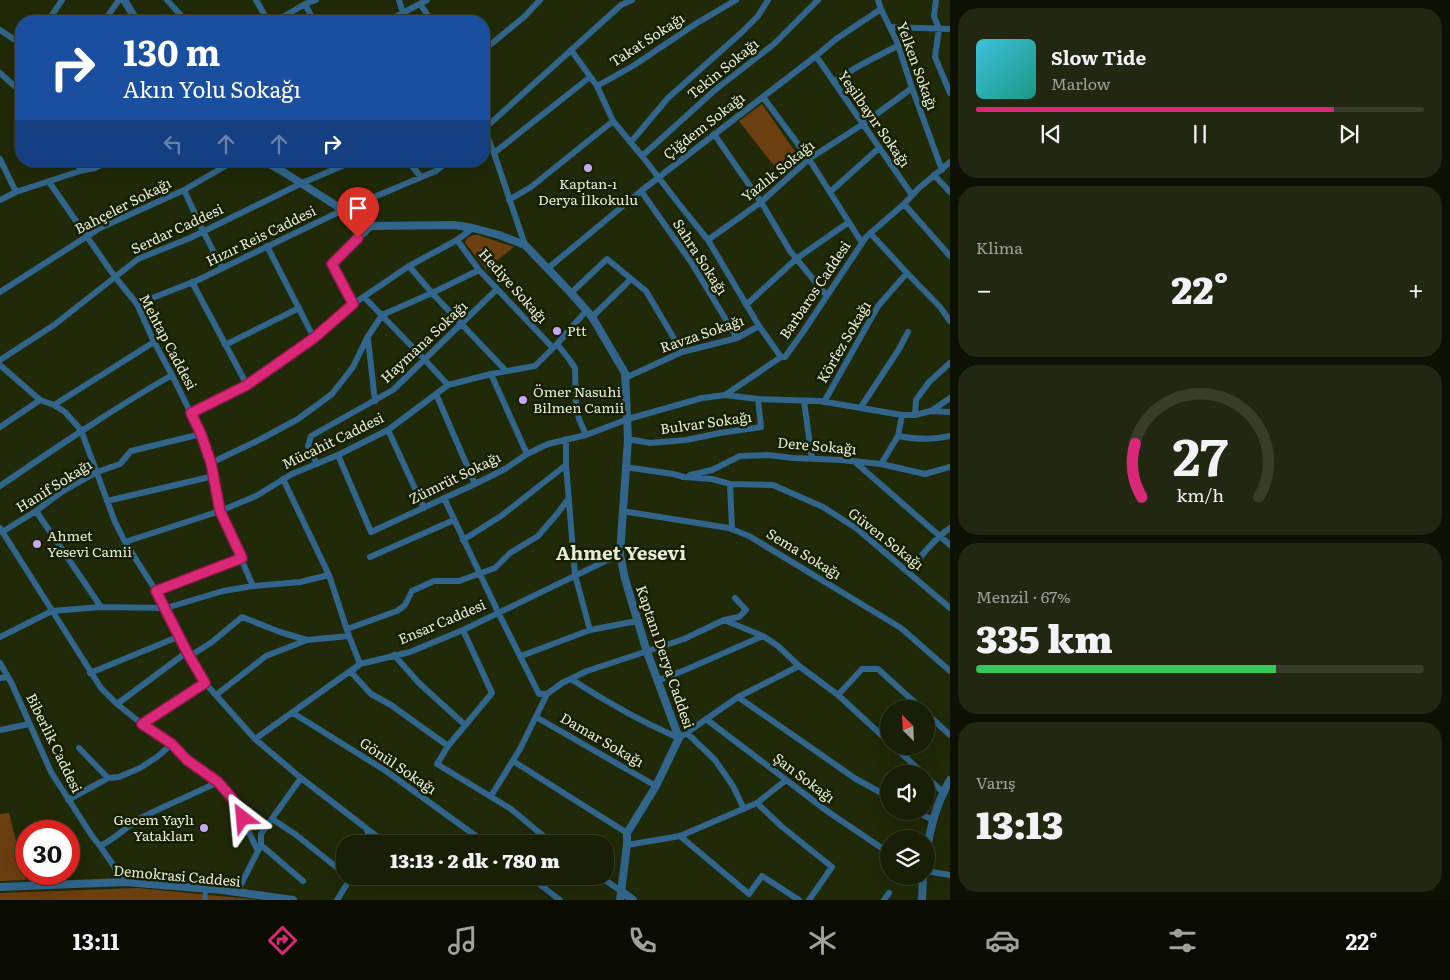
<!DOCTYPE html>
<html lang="tr">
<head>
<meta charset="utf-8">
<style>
  body { margin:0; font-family:Literata,serif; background:#212710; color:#f1f3f6; height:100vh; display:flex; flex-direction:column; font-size:19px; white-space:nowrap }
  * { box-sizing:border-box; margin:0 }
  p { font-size:16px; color:#9fa29b }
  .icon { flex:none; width:28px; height:28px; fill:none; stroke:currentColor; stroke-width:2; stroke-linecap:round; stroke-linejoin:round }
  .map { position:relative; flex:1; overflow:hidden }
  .sheet { display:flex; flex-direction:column; gap:8px; padding:8px; background:#0d1103; width:500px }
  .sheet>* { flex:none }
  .top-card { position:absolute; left:15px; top:15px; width:475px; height:152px; border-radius:20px; box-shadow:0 5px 20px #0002,0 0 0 1px #363d28; background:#1a4fa0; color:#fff; overflow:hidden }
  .needle { width:32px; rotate:336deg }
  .fabs { position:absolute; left:880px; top:700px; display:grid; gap:10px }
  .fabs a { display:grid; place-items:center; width:55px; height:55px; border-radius:50%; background:#181f06; box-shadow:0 5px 20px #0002,0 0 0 1px #363d28; font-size:25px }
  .speed { position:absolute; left:15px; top:820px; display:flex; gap:10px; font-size:25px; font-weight:700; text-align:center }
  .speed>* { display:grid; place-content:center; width:65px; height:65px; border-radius:50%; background:#181f06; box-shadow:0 5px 20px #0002,0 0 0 1px #363d28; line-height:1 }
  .speed .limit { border:8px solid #d22; background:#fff; color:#111 }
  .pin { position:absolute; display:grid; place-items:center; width:42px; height:42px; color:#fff; margin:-51px -21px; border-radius:50% 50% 50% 0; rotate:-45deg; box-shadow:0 0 5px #0007 }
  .pin .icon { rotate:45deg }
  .me { position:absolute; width:55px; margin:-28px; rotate:331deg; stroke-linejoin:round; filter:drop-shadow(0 0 4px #0008) }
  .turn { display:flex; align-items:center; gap:18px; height:105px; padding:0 25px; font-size:22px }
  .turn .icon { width:65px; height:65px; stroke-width:2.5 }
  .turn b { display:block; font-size:35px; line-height:42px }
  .lanes { display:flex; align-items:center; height:48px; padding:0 25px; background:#0003; justify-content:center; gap:25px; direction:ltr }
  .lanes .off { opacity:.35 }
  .big { font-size:38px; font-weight:800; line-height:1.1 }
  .sheet .tile { flex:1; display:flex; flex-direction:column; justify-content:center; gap:8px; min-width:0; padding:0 18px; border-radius:20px; background:#212710 }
  .sheet .dial { align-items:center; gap:0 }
  .dial svg { height:130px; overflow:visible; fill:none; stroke:#363d28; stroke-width:7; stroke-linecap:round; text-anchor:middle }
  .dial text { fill:#f1f3f6; stroke:none }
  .song { display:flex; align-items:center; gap:15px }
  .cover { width:60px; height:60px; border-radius:8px; background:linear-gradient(135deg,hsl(190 70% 55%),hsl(170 70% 35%)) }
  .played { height:5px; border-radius:2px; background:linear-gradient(90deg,#db2777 80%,#363d28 80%) }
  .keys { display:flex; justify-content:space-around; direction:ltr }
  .heat { display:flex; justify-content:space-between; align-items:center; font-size:28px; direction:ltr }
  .charge { height:8px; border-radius:4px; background:linear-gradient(90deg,#34c759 67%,#363d28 0) }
  .trip { position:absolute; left:336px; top:835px; width:278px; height:50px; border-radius:20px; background:#181f06; box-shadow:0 5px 20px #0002,0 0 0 1px #363d28; font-weight:800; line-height:50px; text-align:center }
  .tabs { display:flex; height:80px; justify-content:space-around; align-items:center; background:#0a0c02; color:#9fa29b }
  .tabs .icon { width:35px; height:35px }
  .tabs .active { color:#db2777 }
  .tabs b { font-size:22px; color:#f1f3f6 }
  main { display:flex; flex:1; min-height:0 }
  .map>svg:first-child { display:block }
</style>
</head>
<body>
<main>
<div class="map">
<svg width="950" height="900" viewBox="0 0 950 900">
  <rect width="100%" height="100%" fill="#202908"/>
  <path fill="#6b3f0f" d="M762 104 801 160 799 164 782 176 739 121Z
    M473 235H478L514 247 486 269 465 243 467 238Z
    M9 813 26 880 0 881V814Z
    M138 888 262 900H0V893Z"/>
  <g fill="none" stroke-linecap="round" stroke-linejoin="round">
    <path stroke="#31658b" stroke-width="6" d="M167 0 186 21
      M256 0 268 21
      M399 0 403 13
      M878 0 881 9 897 42 912 88 942 170
      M936 0 934 16 939 29 935 57 950 93
      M305 4 314 21
      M420 4 432 21
      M48 21 62 0
      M104 21 119 0
      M276 21 305 4 316 0
      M391 21 397 16 427 0
      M890 27 950 29
      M0 30 21 44
      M484 50 525 16 540 0
      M571 50 597 86 613 121 642 156 679 204 708 240 759 326 781 357
      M816 56 912 195
      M0 73 21 92
      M834 82C853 67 877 57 899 45
      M597 86 633 66 697 23 736 0
      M763 97 809 159 862 243
      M484 128 494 153 525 245
      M484 129 621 5 632 0
      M714 134 761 202 790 251 827 296
      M631 142 668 98 741 33 758 16 768 0
      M494 153 590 77
      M642 156 715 90 774 44 818 0
      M0 159 16 192
      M77 161 80 171
      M408 161 421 177
      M934 175 950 192
      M49 182 115 277 137 304 154 342 172 375 201 434 211 463 220 511 253 586
      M184 190 203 231 222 268
      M641 191 691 262 737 338
      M830 192 879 148
      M0 200 16 192 80 171 95 168 109 161
      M509 200 531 187 613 121
      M904 204 950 256
      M870 233 907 273 940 307 950 321
      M457 240 479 270 553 348
      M708 240 761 202 809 159 863 124 912 88
      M267 246 314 338
      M409 266 432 293 506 371
      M547 269 641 191 816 56 836 39 881 9
      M192 282 247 385
      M0 292 100 228 184 190 234 161
      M571 293 607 259 646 291 682 352
      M364 297 425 360 448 385
      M137 304 198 280 343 210 436 171 448 161
      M353 304 331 264 372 226
      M746 305 796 259 849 222
      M592 317 630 280
      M368 339 375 401
      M557 344 569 359 575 368 576 403 579 419 586 435
      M225 345 299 308
      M0 360 54 325 138 259 190 238 302 183 354 161
      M0 365 40 400 54 405 65 412 81 430 115 522 125 542 156 591 187 652 205 683 255 739 301 778 366 828 373 844
      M491 374 527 454
      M625 378 682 352 737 338 759 326
      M436 394 475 484
      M725 395 758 399 820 401 902 415H915L931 411 950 412
      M804 401 812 459
      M824 402 878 306 907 273
      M54 405 154 342
      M861 407 899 349 908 332
      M931 411 950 398
      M191 413 247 385 314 338 353 304 409 266 457 240 473 228
      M915 415 916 400 929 382 950 363
      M0 427 40 400
      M388 430 424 508
      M898 436C914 439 934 440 950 436
      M566 439V465L575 575 590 630
      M628 439 650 443 686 440 720 433 761 427 758 399
      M338 455 371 532 475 484 505 469 527 454 548 444 586 435 628 419 702 398 725 395 781 357H785L803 332 866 237 904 204 919 188 950 162
      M855 462 950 545
      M211 463 261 439 298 419 332 394 353 367 367 338 382 315 432 293 479 270
      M317 464 308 446 311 436 393 390 497 289
      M881 464 898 436 902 415
      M625 467 673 474 684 477 712 479 730 484 773 485 823 507 856 528 950 608
      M690 475 712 470 740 456 768 455 793 458 842 460 881 464 925 474 950 467
      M730 484 732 529
      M0 486C57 447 113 409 172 375
      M444 498 498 612 539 694H547
      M107 501 214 476
      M36 511 101 607
      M622 511 729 528 749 536 901 628 950 671
      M0 528 101 688 117 704 142 724 172 744 187 760 218 782 232 798 258 851
      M2 532 36 511 60 493 97 472 120 464 131 451 201 434
      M463 540 501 516 566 465
      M125 542 220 511 256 496 292 474 338 455 388 430 448 385 491 374 535 366 557 344 586 311
      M370 557 454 520
      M909 572C921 556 933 540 950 528
      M329 575 349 636 360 664 351 672 371 694 391 705 448 746
      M156 591 242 558
      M724 620 763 636 778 646 799 666 838 695 889 742
      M347 629 397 611 405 605 412 591 434 581H459L495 568 510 553 538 536 557 514 569 498
      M463 630 492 693 448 746 437 764 511 809 553 844
      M0 637 52 611 101 607 166 608 223 591 253 586 300 582 329 575 283 479
      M394 655 419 683 465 725
      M190 656 212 642 242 617 280 632 307 640 349 636
      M521 656 590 630 637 621
      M0 663 12 684 51 772 92 836 100 846 125 882
      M90 673 180 636
      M0 678 8 677
      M571 679C605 701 642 722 679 738L738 697 856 779 889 797
      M659 680 685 670 763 636
      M216 695 266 656 307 640
      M838 695 862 669H878L922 709
      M738 697 799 666
      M117 704 187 652
      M293 713 386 771 487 844
      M926 713 950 735
      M536 717 656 786
      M706 719 827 811 889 853
      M142 724 205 683
      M0 730 29 724
      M687 733 715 760 733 786 744 809
      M255 739 360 664 410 652 463 630 620 554
      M894 746 923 774
      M79 748 108 778
      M513 761 627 833
      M926 777 943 792
      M491 796 520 749 547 694 562 683 587 671 684 639 724 620 739 617 746 610 735 598
      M68 800 108 778 119 777 140 768 157 757 172 744
      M757 803 781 826 832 867 809 900
      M916 811 932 820
      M272 819 295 834 345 874
      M367 829 387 844
      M680 836 749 894 762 876 799 900
      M261 845 303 881
      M627 845 680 836 757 803 786 780
      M100 846C115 839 126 827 139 819 165 805 192 795 218 782
      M926 871 950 875
      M430 876 435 880
      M529 876 560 900
      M599 876 621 891
      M237 892 261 845V834L301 778
      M337 900 352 876
      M884 900 889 893"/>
    <path stroke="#31658b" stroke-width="8" d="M124 0 137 21
      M264 161 282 171 343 210 372 226 454 225 473 228 499 235 525 245 571 293 592 317 625 373 628 439 620 554 625 579 647 652 679 738 656 786 627 833V845L620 900
      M926 853C931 826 936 804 950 780
      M0 887 125 882 222 890 293 900
      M621 891 633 900
      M922 900 923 876"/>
    <path stroke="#31658b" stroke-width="5" d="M205 900 206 878"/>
  </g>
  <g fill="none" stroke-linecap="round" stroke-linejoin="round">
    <g stroke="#8e194d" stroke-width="12">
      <path id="route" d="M243 818 232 798 218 782 187 760 172 744 142 724 205 683 187 652 156 591 242 558 220 511 211 463 201 434 191 413 247 385 314 338 353 304 332 264 358 238"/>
    </g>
    <use href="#route" stroke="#db2777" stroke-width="9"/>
  </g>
  <g fill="#c5a7f1" stroke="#171f01" stroke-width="2">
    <circle cx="588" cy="168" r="5"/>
    <circle cx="557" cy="331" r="5"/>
    <circle cx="523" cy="400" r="5"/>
    <circle cx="37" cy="544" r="5"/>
    <circle cx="204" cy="828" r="5"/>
  </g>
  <g text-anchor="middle" stroke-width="5" stroke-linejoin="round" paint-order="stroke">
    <g font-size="14" fill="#e6ecd9" stroke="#171f01">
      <text transform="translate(647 40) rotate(-33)" y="5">Takat Sokağı</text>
      <text transform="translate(917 66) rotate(70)" y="5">Yelken Sokağı</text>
      <text transform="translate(723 69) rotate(-39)" y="5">Tekin Sokağı</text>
      <text transform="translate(874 119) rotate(55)" y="5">Yeşilbayır Sokağı</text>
      <text transform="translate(704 126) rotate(-38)" y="5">Çiğdem Sokağı</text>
      <text transform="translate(778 171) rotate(-39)" y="5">Yazlık Sokağı</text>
      <text transform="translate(123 206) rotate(-27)" y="5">Bahçeler Sokağı</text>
      <text transform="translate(177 229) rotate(-25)" y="5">Serdar Caddesi</text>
      <text transform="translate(261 236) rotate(-26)" y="5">Hızır Reis Caddesi</text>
      <text transform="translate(700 257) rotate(57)" y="5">Sahra Sokağı</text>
      <text transform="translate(513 286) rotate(48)" y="5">Hediye Sokağı</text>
      <text transform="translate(815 290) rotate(-56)" y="5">Barbaros Caddesi</text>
      <text transform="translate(702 334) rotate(-19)" y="5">Ravza Sokağı</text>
      <text transform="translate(168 342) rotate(62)" y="5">Mehtap Caddesi</text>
      <text transform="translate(424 342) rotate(-43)" y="5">Haymana Sokağı</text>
      <text transform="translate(844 342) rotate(-60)" y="5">Körfez Sokağı</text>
      <text transform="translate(706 423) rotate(-8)" y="5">Bulvar Sokağı</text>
      <text transform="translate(333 441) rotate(-26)" y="5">Mücahit Caddesi</text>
      <text transform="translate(817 446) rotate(5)" y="5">Dere Sokağı</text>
      <text transform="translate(455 478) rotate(-26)" y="5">Zümrüt Sokağı</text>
      <text transform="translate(54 486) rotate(-32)" y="5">Hanif Sokağı</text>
      <text transform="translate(886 539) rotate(38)" y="5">Güven Sokağı</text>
      <text transform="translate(804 554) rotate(31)" y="5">Sema Sokağı</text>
      <text transform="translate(442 622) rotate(-23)" y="5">Ensar Caddesi</text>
      <text transform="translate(665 657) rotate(71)" y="5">Kaptanı Derya Caddesi</text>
      <text transform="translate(602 740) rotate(30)" y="5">Damar Sokağı</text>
      <text transform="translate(54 743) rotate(64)" y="5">Biberlik Caddesi</text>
      <text transform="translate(398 766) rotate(34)" y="5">Gönül Sokağı</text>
      <text transform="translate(804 778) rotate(37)" y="5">Şan Sokağı</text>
      <text transform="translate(177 876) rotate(5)" y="5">Demokrasi Caddesi</text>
    </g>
    <g font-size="14" fill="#e6ecd9" stroke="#171f01" text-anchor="start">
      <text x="588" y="189" text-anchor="middle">Kaptan-ı<tspan x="588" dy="16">Derya İlkokulu</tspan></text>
      <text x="567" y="336">Ptt</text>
      <text x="533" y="397">Ömer Nasuhi<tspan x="533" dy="16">Bilmen Camii</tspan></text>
      <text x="47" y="541">Ahmet<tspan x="47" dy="16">Yesevi Camii</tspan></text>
      <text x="194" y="825" text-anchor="end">Gecem Yaylı<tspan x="194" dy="16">Yatakları</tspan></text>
    </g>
    <g font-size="19" font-weight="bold" fill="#e6ecd9" stroke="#171f01">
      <text x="621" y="560">Ahmet Yesevi</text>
    </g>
  </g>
</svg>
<div class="fabs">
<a><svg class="needle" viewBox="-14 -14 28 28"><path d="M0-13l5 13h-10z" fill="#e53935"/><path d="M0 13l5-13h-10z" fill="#9fa29b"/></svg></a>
<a><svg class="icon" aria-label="sound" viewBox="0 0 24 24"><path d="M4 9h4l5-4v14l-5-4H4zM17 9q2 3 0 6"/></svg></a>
<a><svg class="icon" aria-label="layers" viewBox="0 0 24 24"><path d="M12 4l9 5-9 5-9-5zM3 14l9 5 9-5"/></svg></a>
</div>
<div class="speed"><div class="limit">30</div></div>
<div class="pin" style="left:358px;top:238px;background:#d93025"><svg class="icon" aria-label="arrive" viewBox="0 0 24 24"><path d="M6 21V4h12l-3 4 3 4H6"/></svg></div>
<svg class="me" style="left:243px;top:818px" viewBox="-20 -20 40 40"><path d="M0-17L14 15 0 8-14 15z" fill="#db2777" stroke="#fff" stroke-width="4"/></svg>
<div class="trip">13:13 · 2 dk · 780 m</div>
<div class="top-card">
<div class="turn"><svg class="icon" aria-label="right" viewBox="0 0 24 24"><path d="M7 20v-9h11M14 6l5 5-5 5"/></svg><div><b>130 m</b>Akın Yolu Sokağı</div></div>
<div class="lanes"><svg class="icon off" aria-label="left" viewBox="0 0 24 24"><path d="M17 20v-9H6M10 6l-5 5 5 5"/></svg><svg class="icon off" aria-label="ahead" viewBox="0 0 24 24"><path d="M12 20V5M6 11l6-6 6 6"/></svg><svg class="icon off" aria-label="ahead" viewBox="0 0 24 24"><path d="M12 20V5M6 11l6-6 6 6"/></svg><svg class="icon" aria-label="right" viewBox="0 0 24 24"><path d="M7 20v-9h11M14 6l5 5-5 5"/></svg></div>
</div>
</div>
<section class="sheet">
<div class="tile">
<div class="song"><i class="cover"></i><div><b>Slow Tide</b><p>Marlow</p></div></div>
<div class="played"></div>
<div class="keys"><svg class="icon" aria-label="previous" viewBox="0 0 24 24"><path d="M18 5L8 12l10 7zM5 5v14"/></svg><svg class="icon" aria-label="pause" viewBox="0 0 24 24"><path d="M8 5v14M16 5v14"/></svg><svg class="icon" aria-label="next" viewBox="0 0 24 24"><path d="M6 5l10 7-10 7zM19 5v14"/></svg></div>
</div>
<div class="tile"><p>Klima</p>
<div class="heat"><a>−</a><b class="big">22°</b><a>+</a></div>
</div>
<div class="tile dial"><svg viewBox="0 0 100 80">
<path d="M14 69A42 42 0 1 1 86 69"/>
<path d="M14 69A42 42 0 0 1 10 36" stroke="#db2777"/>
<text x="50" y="56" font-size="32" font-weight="700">27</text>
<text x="50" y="72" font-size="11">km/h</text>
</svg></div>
<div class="tile"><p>Menzil · 67%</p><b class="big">335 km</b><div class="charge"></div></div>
<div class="tile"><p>Varış</p><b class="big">13:13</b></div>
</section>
</main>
<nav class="tabs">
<b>13:11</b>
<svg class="icon active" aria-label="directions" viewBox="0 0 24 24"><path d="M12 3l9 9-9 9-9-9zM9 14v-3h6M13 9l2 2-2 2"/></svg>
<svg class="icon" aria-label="music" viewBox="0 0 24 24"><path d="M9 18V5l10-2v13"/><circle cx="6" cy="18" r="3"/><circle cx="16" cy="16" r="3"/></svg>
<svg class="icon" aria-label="phone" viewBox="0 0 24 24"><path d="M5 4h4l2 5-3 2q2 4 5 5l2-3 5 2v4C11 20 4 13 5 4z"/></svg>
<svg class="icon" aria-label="climate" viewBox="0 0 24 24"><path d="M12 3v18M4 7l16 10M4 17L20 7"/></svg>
<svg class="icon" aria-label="car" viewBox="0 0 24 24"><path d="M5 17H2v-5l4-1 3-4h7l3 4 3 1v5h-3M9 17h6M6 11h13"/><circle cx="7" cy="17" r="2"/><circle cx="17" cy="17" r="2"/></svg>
<svg class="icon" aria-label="filters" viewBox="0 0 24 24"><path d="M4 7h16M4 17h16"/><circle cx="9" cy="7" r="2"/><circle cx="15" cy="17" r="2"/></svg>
<b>22°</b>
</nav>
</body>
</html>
